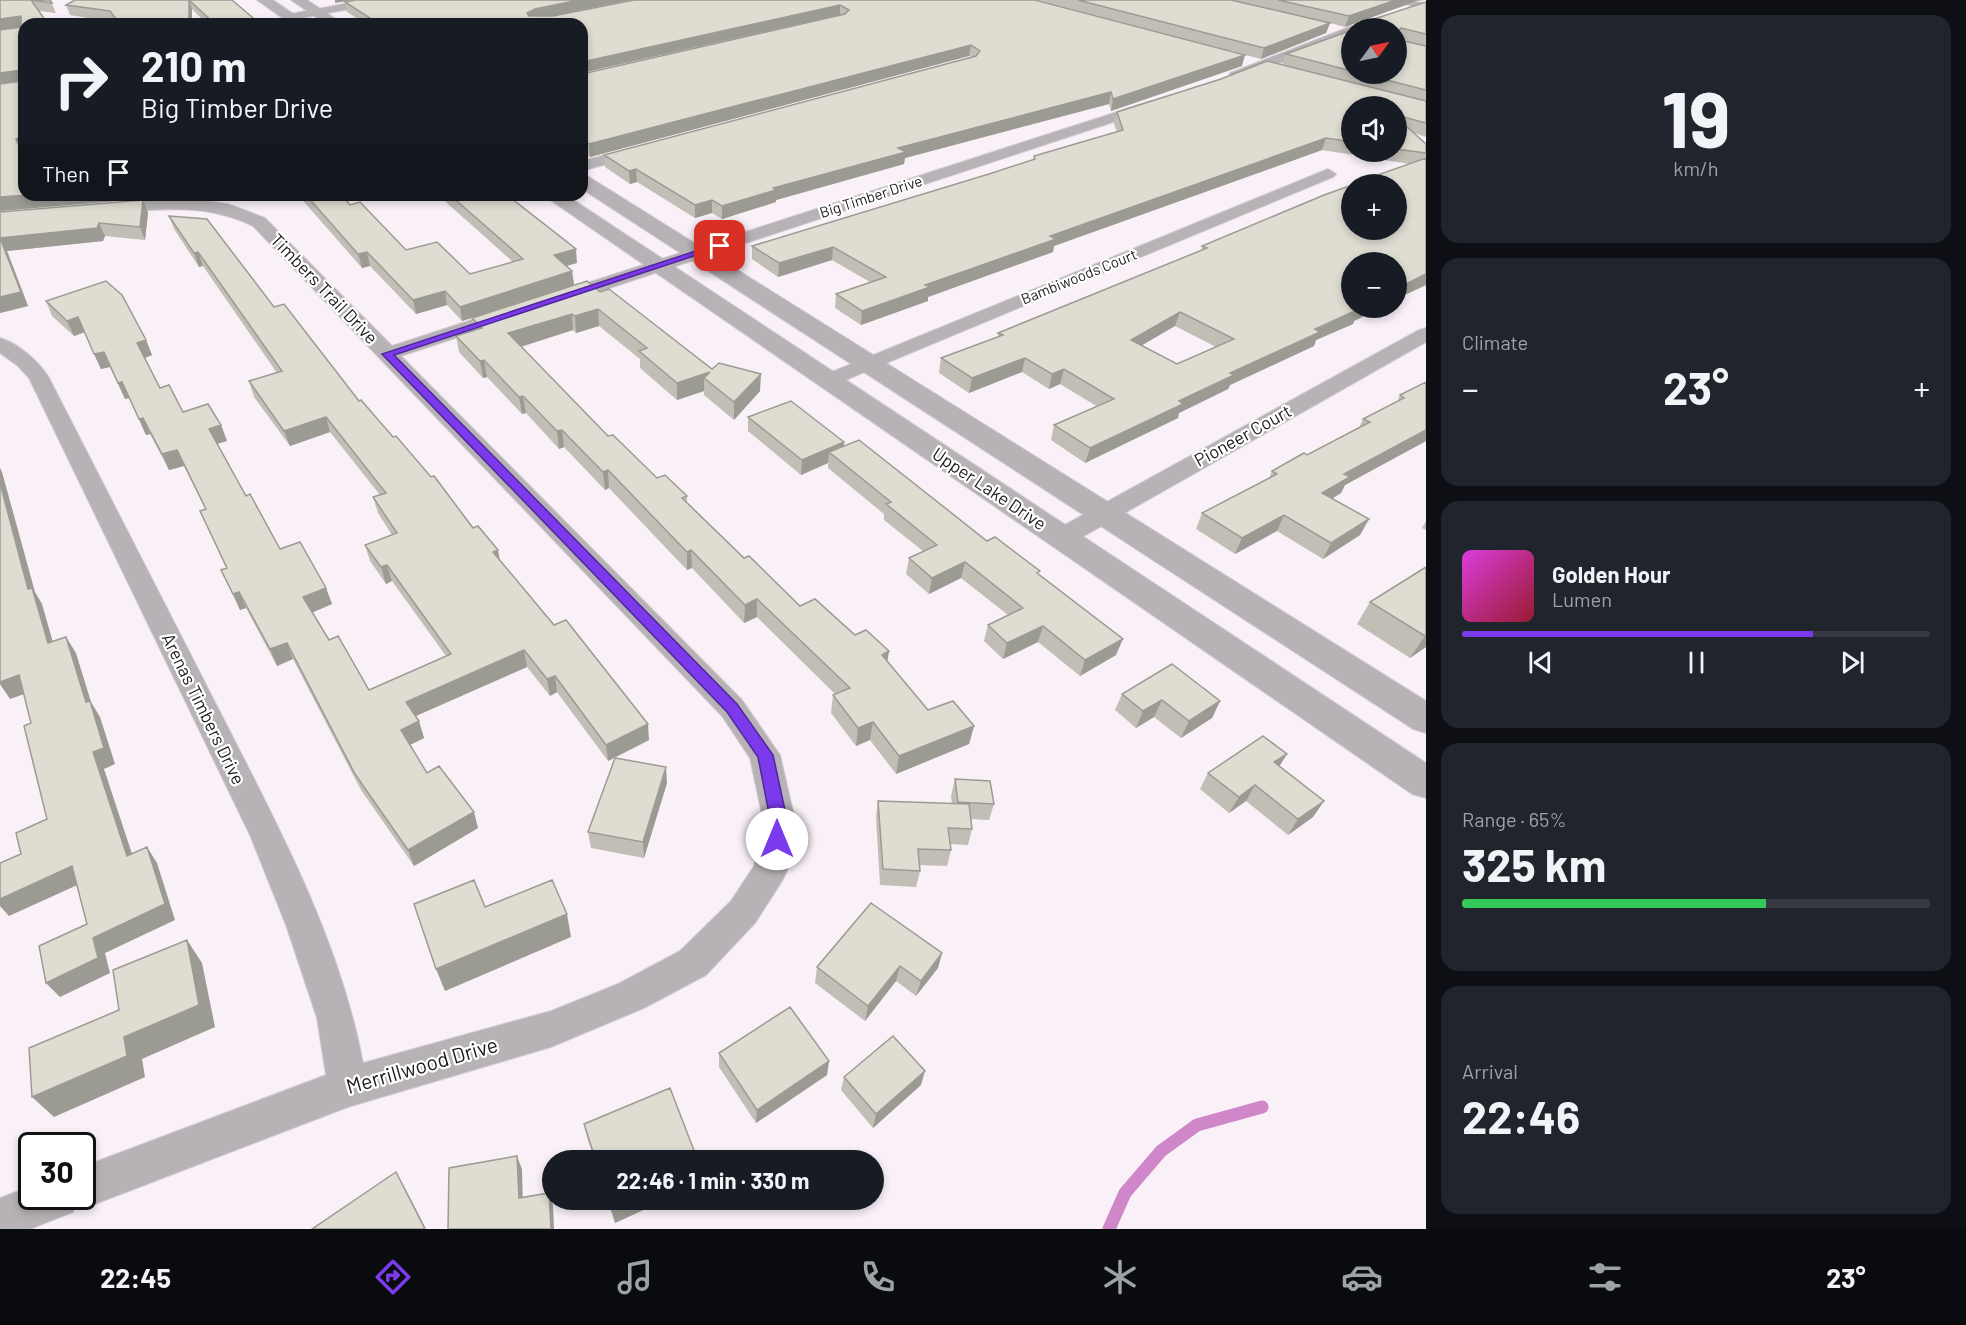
<!DOCTYPE html>
<html lang="en">
<head>
<meta charset="utf-8">
<style>
  body { margin:0; font-family:Barlow,sans-serif; background:#20242c; color:#f1f3f6; height:100vh; display:flex; flex-direction:column; font-size:22px; white-space:nowrap }
  * { box-sizing:border-box; margin:0 }
  p { font-size:20px; color:#9ea1a6 }
  .icon { flex:none; width:33px; height:33px; fill:none; stroke:currentColor; stroke-width:2; stroke-linecap:round; stroke-linejoin:round }
  .map { position:relative; flex:1; overflow:hidden }
  .side { display:flex; flex-direction:column; gap:15px; padding:15px; background:#0d0f14; width:540px }
  .side>* { flex:none }
  .guide { position:absolute; left:18px; top:18px; width:570px; height:183px; border-radius:18px; box-shadow:0 3px 9px #0003; background:#171b24; color:#f1f3f6; overflow:hidden }
  .needle { width:39px; rotate:57deg }
  .buttons { position:absolute; left:1341px; top:18px; display:grid; gap:12px }
  .buttons a { display:grid; place-items:center; width:66px; height:66px; border-radius:50%; background:#171b24; box-shadow:0 3px 9px #0003; font-size:30px }
  .speed { position:absolute; left:18px; top:1132px; display:flex; gap:12px; font-size:30px; font-weight:700; text-align:center }
  .speed>* { display:grid; place-content:center; width:78px; height:78px; border-radius:50%; background:#171b24; box-shadow:0 3px 9px #0003; line-height:1 }
  .speed .limit { border:3px solid #111; border-radius:9px; background:#fff; color:#111 }
  .pin { position:absolute; display:grid; place-items:center; width:51px; height:51px; color:#fff; margin:-26px; border-radius:12px; box-shadow:0 3px 9px #0006 }
  .me { position:absolute; width:66px; margin:-33px; rotate:0deg; stroke-linejoin:round; filter:drop-shadow(0 0 4px #0008) }
  .turn { display:flex; align-items:center; gap:21px; height:126px; padding:0 24px; font-size:27px }
  .turn .icon { width:78px; height:78px; stroke-width:2.5 }
  .turn b { display:block; font-size:42px; line-height:51px }
  .then { display:flex; align-items:center; height:57px; padding:0 24px; background:#0003; gap:12px; font-size:22px }
  .big { font-size:45px; font-weight:700; line-height:1.1 }
  .side .tile { flex:1; display:flex; flex-direction:column; justify-content:center; gap:9px; min-width:0; padding:0 21px; border-radius:18px; background:#20242c }
  .side .dial { align-items:center; gap:0 }
  .dial b { font-size:78px; line-height:1 }
  .song { display:flex; align-items:center; gap:18px }
  .cover { width:72px; height:72px; border-radius:9px; background:linear-gradient(135deg,hsl(300 70% 55%),hsl(350 70% 35%)) }
  .played { height:6px; border-radius:3px; background:linear-gradient(90deg,#7c3aed 75%,#363941 75%) }
  .keys { display:flex; justify-content:space-around; direction:ltr }
  .heat { display:flex; justify-content:space-between; align-items:center; font-size:33px; direction:ltr }
  .charge { height:9px; border-radius:4px; background:linear-gradient(90deg,#34c759 65%,#363941 0) }
  .trip { position:absolute; left:542px; top:1150px; width:342px; height:60px; border-radius:30px; background:#171b24; box-shadow:0 3px 9px #0003; font-weight:700; line-height:60px; text-align:center }
  .dock { display:flex; height:96px; justify-content:space-around; align-items:center; background:#090b0e; color:#9ea1a6 }
  .dock .icon { width:42px; height:42px }
  .dock .active { color:#7c3aed }
  .dock b { font-size:27px; color:#f1f3f6 }
  main { display:flex; flex:1; min-height:0 }
  .map>svg:first-child { display:block }
</style>
</head>
<body>
<main>
<div class="map">
<svg width="1426" height="1229" viewBox="0 0 1426 1229">
  <rect width="100%" height="100%" fill="#f9f0f8"/>
  <g fill="none" stroke-linecap="round" stroke-linejoin="round">
    <path stroke="#d087c9" stroke-width="13" d="M1109 1229 1125 1193 1161 1151 1197 1125 1262 1107"/>
    <g stroke="#d6ced5" stroke-width="2">
      <path id="minor" d="M365 0H388L383 3 290 20 284 17 290 14Z
        M1394 0 1426 3V9L1395 2Z
        M1352 26 1357 28H1352V34L1240 79 1235 80 1229 76 1230 73Z
        M1151 101 1158 105 1156 108 567 302H553L551 298 553 294Z
        M641 146 646 147 648 150 646 153 582 171V161Z
        M1328 169 1336 174 1333 177 836 384 829 386 822 384 819 380 822 376Z
        M186 198 228 204 265 218 392 346 502 310H516L519 314 516 318 401 356 742 700 780 755 796 824 787 871 782 881 755 923 706 975 644 1008 551 1047 348 1107 82 1209 75 1206 73 1212 30 1229H0V1198L32 1186V1197H82V1167L326 1075 317 1018 286 925 250 835 29 378 18 366 0 353V338C18 343 38 361 48 376 106 489 164 602 222 716 278 826 340 940 363 1063L551 1011 618 984 680 951 731 901 754 866 764 824 750 758 722 716 253 226C206 203 159 209 109 213L101 208 109 203Z
        M1426 328V342L1070 544 1061 546 1052 544 1048 538 1052 532 1419 330Z"/>
    </g>
    <g stroke="#d6ced5" stroke-width="2">
      <path id="tertiary" d="M257 0H273L308 24H291Z
        M291 0H307L343 24H326Z
        M582 175 589 177 1426 701V733L1413 729 582 189Z
        M543 195H566L1426 763V798L1412 794Z"/>
    </g>
    <use href="#minor" fill="#b6b2b5" fill-rule="evenodd"/>
    <use href="#tertiary" fill="#b6b2b5" fill-rule="evenodd"/>
  </g>
  <path fill="#c0beb5" fill-rule="evenodd" d="M0 0H50L56 13 39 11 24 24V150L22 151 24 195H150V198L0 211Z
    M75 0H232L260 24H207L192 9V24H115L113 22 70 15 66 5Z
    M355 0H630L550 16 634 0H1035L1242 66 1111 111 1109 104 905 158 904 164 776 200V202L722 219 712 213 695 218 637 182 630 184 605 167 604 155 972 57 969 56 590 157 582 151V74L840 15 582 24H366L347 12 345 2Z
    M1038 0H1426L1418 1 1364 20H1371L1426 2V46L1399 39 1426 46V137L1414 133 1426 144V285L1396 299 1352 308H1380L1354 321 1353 324 1316 340 1314 346 1230 385 1228 389 1179 413 1178 418 1085 463 1051 440 1054 425 1098 407 1060 384 1049 389 1022 372 969 393 939 373 941 358 998 337V333L1201 251 1202 246 1410 164 1322 150 1054 246 1053 252 928 297V301L861 325 835 308 836 294 870 282 832 260 778 277 752 259V246L989 174 1033 160 1034 156 1117 132 1114 124 1117 112 1334 78 1282 65 1286 54 1352 30V74H1396L1355 28 1357 22 1345 27 1330 23 1326 33 1261 59ZM1352 106H1396V152H1352ZM1175 326 1216 347 1177 364 1142 345Z
    M298 195H342L350 205 406 250 470 274 513 262 438 195H507L577 263 566 266 572 271 574 285 600 292 712 369 760 391 734 420 704 395V391L677 400 640 368V359L599 326 576 333 573 330 521 347 608 436 657 478 687 496V502L744 558 800 606 855 635 889 651 887 661 928 710 974 726 969 744 896 774 870 740 856 746 831 713 833 695 835 694 757 617 744 623 692 568 687 570 609 488 605 490 564 447 559 449 526 413 522 414 487 377 483 378 459 352 456 336 474 330 472 318 462 321 447 305 416 314 370 266 362 268Z
    M143 200 148 213 145 240 105 236 103 241 7 251 28 306 0 313V212Z
    M169 216 274 307 473 528 649 740 608 761 557 692 550 696 527 667 416 716 424 738 409 745 427 773 478 828 414 866 361 790 293 659 277 666 246 608 240 610 221 570 226 568 200 511 205 509 184 466 169 470 150 434 146 435 129 398 125 399 110 367 101 369 85 332 74 336 52 316 46 301 146 340 152 355 145 358 160 388 183 412 221 425 227 441 218 444 246 496 280 549 326 588 332 604 312 612 329 640 369 690 446 656 392 581 386 584 370 561 365 545 392 535 378 513 373 497 380 495 330 432 290 446 254 397 249 381 277 373 203 266 199 267 174 229Z
    M1426 382V441L1345 485 1341 493 1332 499 1369 519 1360 535 1323 559 1277 531 1235 554 1196 529 1202 513 1269 478 1272 471 1307 455 1359 428 1363 419 1397 402 1400 395Z
    M748 417 844 442V446L987 541 1039 574 1116 655 1080 676 1038 642 1003 659 984 641 988 625 1008 615 961 578 929 594 906 574 909 558 923 551 884 520V514L828 468V463L801 475 748 431Z
    M1426 521V530L1422 528Z
    M1426 567V647L1410 658 1357 624 1370 602Z
    M1122 694 1220 701 1212 718 1181 738 1154 717 1136 728 1115 710Z
    M1279 766 1324 801 1313 817 1288 835 1246 801 1229 813 1200 789 1208 773Z
    M955 779 994 804 989 820 971 819 972 829 968 845 950 844 951 850 947 866 919 865 920 871 916 887 880 885 876 817 878 801 952 804 951 796Z
    M667 783 644 858 591 848 588 832Z
    M942 953 938 968 916 996 896 981 865 1021 815 983 817 967Z
    M719 1053 829 1061 827 1075 756 1123 719 1067Z
    M844 1077 921 1085 873 1128 841 1090Z
    M584 1124 698 1161H595L587 1137Z
    M607 1200H665L615 1223Z"/>
  <path fill="#9c9b93" d="M189 0 192 9V24H189Z
    M335 0H353L335 3Z
    M579 0H630L536 19 528 24 527 13 535 9Z
    M1396 0H1419L1345 27 1349 16Z
    M840 5V15L582 73V62Z
    M21 16 24 27 0 30V19Z
    M1330 23 1326 33 1261 59 1264 48Z
    M971 45 969 56 590 157 589 144Z
    M1245 55 1242 66 1111 111 1113 99Z
    M21 70 24 82 0 85V73Z
    M1111 92 1109 104 905 158 904 164 776 200V202L722 219V206L773 188 898 148Z
    M24 135V150L22 151 16 139Z
    M1326 138 1322 150 1054 246 1053 252 928 297V301L861 325 862 311 925 285 1050 236Z
    M636 169 637 182 630 184 629 171Z
    M27 195H150V198L0 211V197Z
    M283 195H294L284 197Z
    M143 200 148 213 145 240 140 227Z
    M712 200V213L695 218V205Z
    M99 223 105 236 103 241 7 251 28 306 0 313V238Z
    M833 247 832 260 778 277 779 263Z
    M576 249 577 263 555 269 554 255Z
    M198 252 203 266 199 267 194 253Z
    M367 252 370 266 362 268 358 254Z
    M572 271 574 285 462 321 460 307Z
    M1426 274V285L1396 299V289Z
    M445 291 447 305 416 314 413 300Z
    M1359 308H1380L1354 321 1353 324 1316 340 1314 346 1230 385 1228 389 1179 413 1178 418 1085 463 1090 448 1179 401 1230 373Z
    M598 309 599 326 576 333 575 316Z
    M1180 312 1175 326 1127 354 1131 340Z
    M572 314 573 330 510 350 508 333Z
    M78 317 85 332 74 336 67 321Z
    M146 340 152 355 144 358 137 343Z
    M104 352 110 367 101 369 94 354Z
    M1025 358 1022 372 969 393 972 378Z
    M484 360 487 377 483 378 480 361Z
    M1064 369 1060 384 1049 389 1052 374Z
    M710 372 704 378V391L677 400V383Z
    M761 374 760 391 734 420V402Z
    M122 382 129 398 125 399 118 383Z
    M523 396 526 413 522 414 519 397Z
    M326 417 330 432 290 446 284 431Z
    M143 418 150 434 146 435 139 419Z
    M221 425 227 441 215 444 209 429Z
    M562 430 564 447 559 449 557 431Z
    M1426 430V441L1345 485 1341 493 1314 509 1322 493 1344 474Z
    M844 442 843 457 829 452 828 463 801 475 802 460Z
    M177 450 184 466 169 470 162 454Z
    M0 468 2 472 35 592 42 604 58 660 48 643 28 589 0 483Z
    M608 470 609 488 605 490 603 472Z
    M1284 515 1277 531 1235 554 1242 538Z
    M1369 519 1360 535 1323 559 1331 543Z
    M498 550 501 567 493 552Z
    M691 550 692 568 687 570V552Z
    M965 562 961 578 929 594 932 578Z
    M387 565 392 581 386 584 381 567Z
    M326 588 332 604 309 614 303 597Z
    M239 592 246 608 240 610 233 594Z
    M757 599V617L744 623 745 605Z
    M1043 626 1038 642 1003 659 1007 643Z
    M1426 635V647L1410 658 1425 636Z
    M66 637 76 653 91 702 100 717 115 764 104 769 138 872 127 856 93 752Z
    M1123 639 1116 655 1080 676 1085 660Z
    M287 643 293 659 277 666 270 649Z
    M524 650 527 667 411 718 406 702Z
    M889 651 886 669 882 655Z
    M19 675 30 692 10 699 0 684V682Z
    M555 676 557 692 550 696 547 679Z
    M1162 700 1154 717 1136 728 1143 711Z
    M1220 701 1212 718 1181 738 1189 721Z
    M419 721 424 738 406 747 401 730Z
    M873 722 870 740 856 746 858 728Z
    M648 724 649 740 608 761 606 745Z
    M974 726 969 744 896 774 899 756Z
    M1287 754 1277 770 1274 762Z
    M666 767 667 783 644 858 643 842Z
    M1255 785 1246 801 1229 813 1239 797Z
    M1324 801 1313 817 1288 835 1298 819Z
    M474 812 478 828 414 866 408 850Z
    M147 847 157 863 175 920 105 953 110 973 60 997 46 983 93 938Z
    M72 866 84 882 9 916 0 906V899Z
    M567 914 571 937 445 991 436 969Z
    M187 940 202 963 215 1027 142 1059 145 1077 54 1117 32 1097 124 1037Z
    M942 953 938 968 916 996 921 981Z
    M900 966 896 981 865 1021 868 1006Z
    M829 1061 827 1075 756 1123 757 1110Z
    M925 1071 921 1085 873 1128 876 1114Z
    M517 1156 522 1169 523 1210 519 1198Z
    M396 1172 406 1190 426 1229H425Z
    M549 1193 553 1205 554 1229H551Z
    M637 1200H665L615 1223 612 1211Z"/>
  <path fill="#dfddd2" stroke="#9c9b93" stroke-width="1.5" fill-rule="evenodd" d="M0 0H31L48 24H24V135L16 139 24 157V195H27L0 197V84L21 81V70L0 73V30L21 27V16L0 19Z
    M32 0H50L52 3Z
    M75 0H189V24H120L110 11 66 5Z
    M189 0H232L260 24H215Z
    M355 0H579L535 9 527 13 529 16H553L634 0H1035L1245 55 1113 99 1111 92 898 148 906 152 773 188 776 190 722 206 712 200 695 205 636 169 629 171 604 155 976 56 980 51 971 45 589 144 582 140V74L845 14 849 10 840 5 582 62V24H379L345 2Z
    M1078 0H1231L1330 23 1264 48Z
    M1278 0H1396L1349 16Z
    M1426 2V34L1401 28 1398 31 1399 40 1426 46V90L1363 74H1396V28H1354H1357L1358 20H1371Z
    M1352 30V71L1286 54Z
    M1267 61 1426 101V123L1396 115V106H1352V142L1326 138 1050 236 1056 239 925 285 930 287 862 311 836 294 886 277 833 247 779 263 752 246 989 174 1035 159 1034 156 1123 130 1117 112 1221 79Z
    M1396 117 1426 144V153L1396 149Z
    M1426 158V274L1396 289V262H1352V308H1359H1357L1359 309 1315 329 1320 332 1230 373 1234 375 1179 401 1183 404 1090 448 1054 425 1114 399 1064 369 1052 374 1025 358 972 378 941 358 1003 335 998 333 1207 248 1202 246 1324 195 1352 185V230H1396V184H1352ZM1180 312 1234 339 1177 364 1131 340Z
    M306 195H342L350 205 360 202 406 250 437 242 470 274 523 259 450 195H507L576 249 554 255 572 271 460 307 445 291 413 300 367 252 358 254Z
    M143 200 140 227 99 223 97 228 0 238 21 292 0 297V212Z
    M169 216 207 219 274 307 284 304 359 401 361 400 393 437 396 436 431 477 434 476 473 528 478 526 498 550 493 552 554 625 566 620 648 724 606 745 555 676 547 679 524 650 406 702 419 721 401 730 427 773 439 766 474 812 408 850 355 774 287 643 270 649 239 592 233 594 221 570 227 568 200 511 206 509 177 450 162 454 143 418 139 419 122 382 118 383 104 352 94 354 78 317 67 321 46 301 106 281 122 295 146 340 137 343 160 388 169 385 183 412 208 404 221 425 209 429 246 496 250 494 280 549 300 542 326 588 303 597 329 640 338 636 369 690 451 654 387 565 381 567 365 545 397 533 373 497 386 493 326 417 284 431 249 381 282 371 198 252 194 253Z
    M587 281 600 292 609 289 712 369 719 363 761 374 734 402 704 378 710 372 677 383 639 351 647 348 598 309 575 316 572 314 508 333 608 436 613 435 657 478 665 475 687 496 682 498 744 558 749 556 800 606 815 599 855 635 866 630 889 651 882 655 928 710 953 701 974 726 899 756 873 722 858 728 833 695 850 688 757 599 745 605 691 550 687 552 608 470 603 472 562 430 557 431 523 396 519 397 484 360 480 361 456 336 482 328 472 318Z
    M1426 382V430L1344 474 1350 477 1322 493 1369 519 1331 543 1284 515 1242 538 1202 513 1277 474 1272 471 1304 453 1307 455 1370 422 1363 419 1404 398 1400 395Z
    M791 401 844 442 802 460 748 417Z
    M859 440 987 541 995 537 1040 571 1037 573 1123 639 1085 660 1043 626 1007 643 988 625 1023 608 965 562 932 578 909 558 937 545 886 504 891 502 829 452Z
    M0 483 28 589 32 588 48 643 66 637 86 702 90 701 104 748 93 752 127 856 147 847 165 904 93 938 98 958 46 983 39 946 87 924 72 866 0 899V863L21 854 16 833 47 819 24 726 31 723 19 675 0 682Z
    M1426 567V635L1425 636 1370 602Z
    M1172 664 1220 701 1189 721 1162 700 1143 711 1122 694Z
    M1263 736 1287 754 1274 762 1324 801 1298 819 1255 785 1239 797 1208 773Z
    M615 758 666 767 643 842 588 832Z
    M955 779 990 781 994 804 958 802Z
    M878 801 969 804 972 829 948 828 951 850 918 849 920 871 883 869Z
    M474 880 485 907 552 880 567 914 436 969 414 904Z
    M871 903 942 953 921 981 900 966 868 1006 817 967Z
    M187 940 199 1005 124 1037 127 1056 32 1097 29 1048 119 1010 113 970Z
    M790 1007 829 1061 757 1110 719 1053Z
    M893 1036 925 1071 876 1114 844 1077Z
    M670 1088 698 1161H596L584 1124Z
    M517 1156 519 1198 549 1193 551 1229H448L449 1168Z
    M396 1172 425 1229H312Z
    M609 1200H637L612 1211Z"/>
  <path fill="#7c3aed" stroke="#51269a" stroke-width="1.5" d="M717 244 724 246 394 355 737 704 773 755 788 824 782 844 777 846 771 844 768 839 771 824 758 757 727 712 382 354Z"/>
  <g text-anchor="middle" stroke-width="4.5" stroke-linejoin="round" paint-order="stroke">
    <g font-size="15" fill="#1e1b1d" stroke="#fff">
      <text transform="translate(871 197) rotate(-18)" y="5">Big Timber Drive</text>
      <text transform="translate(1079 277) rotate(-22)" y="5">Bambiwoods Court</text>
    </g>
    <g font-size="18" fill="#1e1b1d" stroke="#fff">
      <text transform="translate(324 289) rotate(46)" y="6">Timbers Trail Drive</text>
      <text transform="translate(1243 436) rotate(-29)" y="6">Pioneer Court</text>
      <text transform="translate(989 489) rotate(34)" y="6">Upper Lake Drive</text>
      <text transform="translate(203 709) rotate(64)" y="6">Arenas Timbers Drive</text>
    </g>
    <g font-size="21" fill="#1e1b1d" stroke="#fff">
      <text transform="translate(422 1066) rotate(-16)" y="7">Merrillwood Drive</text>
    </g>
  </g>
</svg>
<div class="buttons">
<a><svg class="needle" viewBox="-14 -14 28 28"><path d="M0-13l5 13h-10z" fill="#e53935"/><path d="M0 13l5-13h-10z" fill="#9ea1a6"/></svg></a>
<a><svg class="icon" aria-label="sound" viewBox="0 0 24 24"><path d="M4 9h4l5-4v14l-5-4H4zM17 9q2 3 0 6"/></svg></a>
<a>+</a>
<a>−</a>
</div>
<div class="speed"><div class="limit">30</div></div>
<div class="pin" style="left:720px;top:246px;background:#d93025"><svg class="icon" aria-label="arrive" viewBox="0 0 24 24"><path d="M6 21V4h12l-3 4 3 4H6"/></svg></div>
<svg class="me" style="left:777px;top:839px" viewBox="-20 -20 40 40"><circle r="19" fill="#fff"/><path d="M0-13L10 11 0 6-10 11z" fill="#7c3aed"/></svg>
<div class="trip">22:46 · 1 min · 330 m</div>
<div class="guide">
<div class="turn"><svg class="icon" aria-label="right" viewBox="0 0 24 24"><path d="M7 20v-9h11M14 6l5 5-5 5"/></svg><div><b>210 m</b>Big Timber Drive</div></div>
<div class="then">Then<svg class="icon" aria-label="arrive" viewBox="0 0 24 24"><path d="M6 21V4h12l-3 4 3 4H6"/></svg></div>
</div>
</div>
<section class="side">
<div class="tile dial"><b>19</b><p>km/h</p></div>
<div class="tile"><p>Climate</p>
<div class="heat"><a>−</a><b class="big">23°</b><a>+</a></div>
</div>
<div class="tile">
<div class="song"><i class="cover"></i><div><b>Golden Hour</b><p>Lumen</p></div></div>
<div class="played"></div>
<div class="keys"><svg class="icon" aria-label="previous" viewBox="0 0 24 24"><path d="M18 5L8 12l10 7zM5 5v14"/></svg><svg class="icon" aria-label="pause" viewBox="0 0 24 24"><path d="M8 5v14M16 5v14"/></svg><svg class="icon" aria-label="next" viewBox="0 0 24 24"><path d="M6 5l10 7-10 7zM19 5v14"/></svg></div>
</div>
<div class="tile"><p>Range · 65%</p><b class="big">325 km</b><div class="charge"></div></div>
<div class="tile"><p>Arrival</p><b class="big">22:46</b></div>
</section>
</main>
<nav class="dock">
<b>22:45</b>
<svg class="icon active" aria-label="directions" viewBox="0 0 24 24"><path d="M12 3l9 9-9 9-9-9zM9 14v-3h6M13 9l2 2-2 2"/></svg>
<svg class="icon" aria-label="music" viewBox="0 0 24 24"><path d="M9 18V5l10-2v13"/><circle cx="6" cy="18" r="3"/><circle cx="16" cy="16" r="3"/></svg>
<svg class="icon" aria-label="phone" viewBox="0 0 24 24"><path d="M5 4h4l2 5-3 2q2 4 5 5l2-3 5 2v4C11 20 4 13 5 4z"/></svg>
<svg class="icon" aria-label="climate" viewBox="0 0 24 24"><path d="M12 3v18M4 7l16 10M4 17L20 7"/></svg>
<svg class="icon" aria-label="car" viewBox="0 0 24 24"><path d="M5 17H2v-5l4-1 3-4h7l3 4 3 1v5h-3M9 17h6M6 11h13"/><circle cx="7" cy="17" r="2"/><circle cx="17" cy="17" r="2"/></svg>
<svg class="icon" aria-label="filters" viewBox="0 0 24 24"><path d="M4 7h16M4 17h16"/><circle cx="9" cy="7" r="2"/><circle cx="15" cy="17" r="2"/></svg>
<b>23°</b>
</nav>
</body>
</html>
